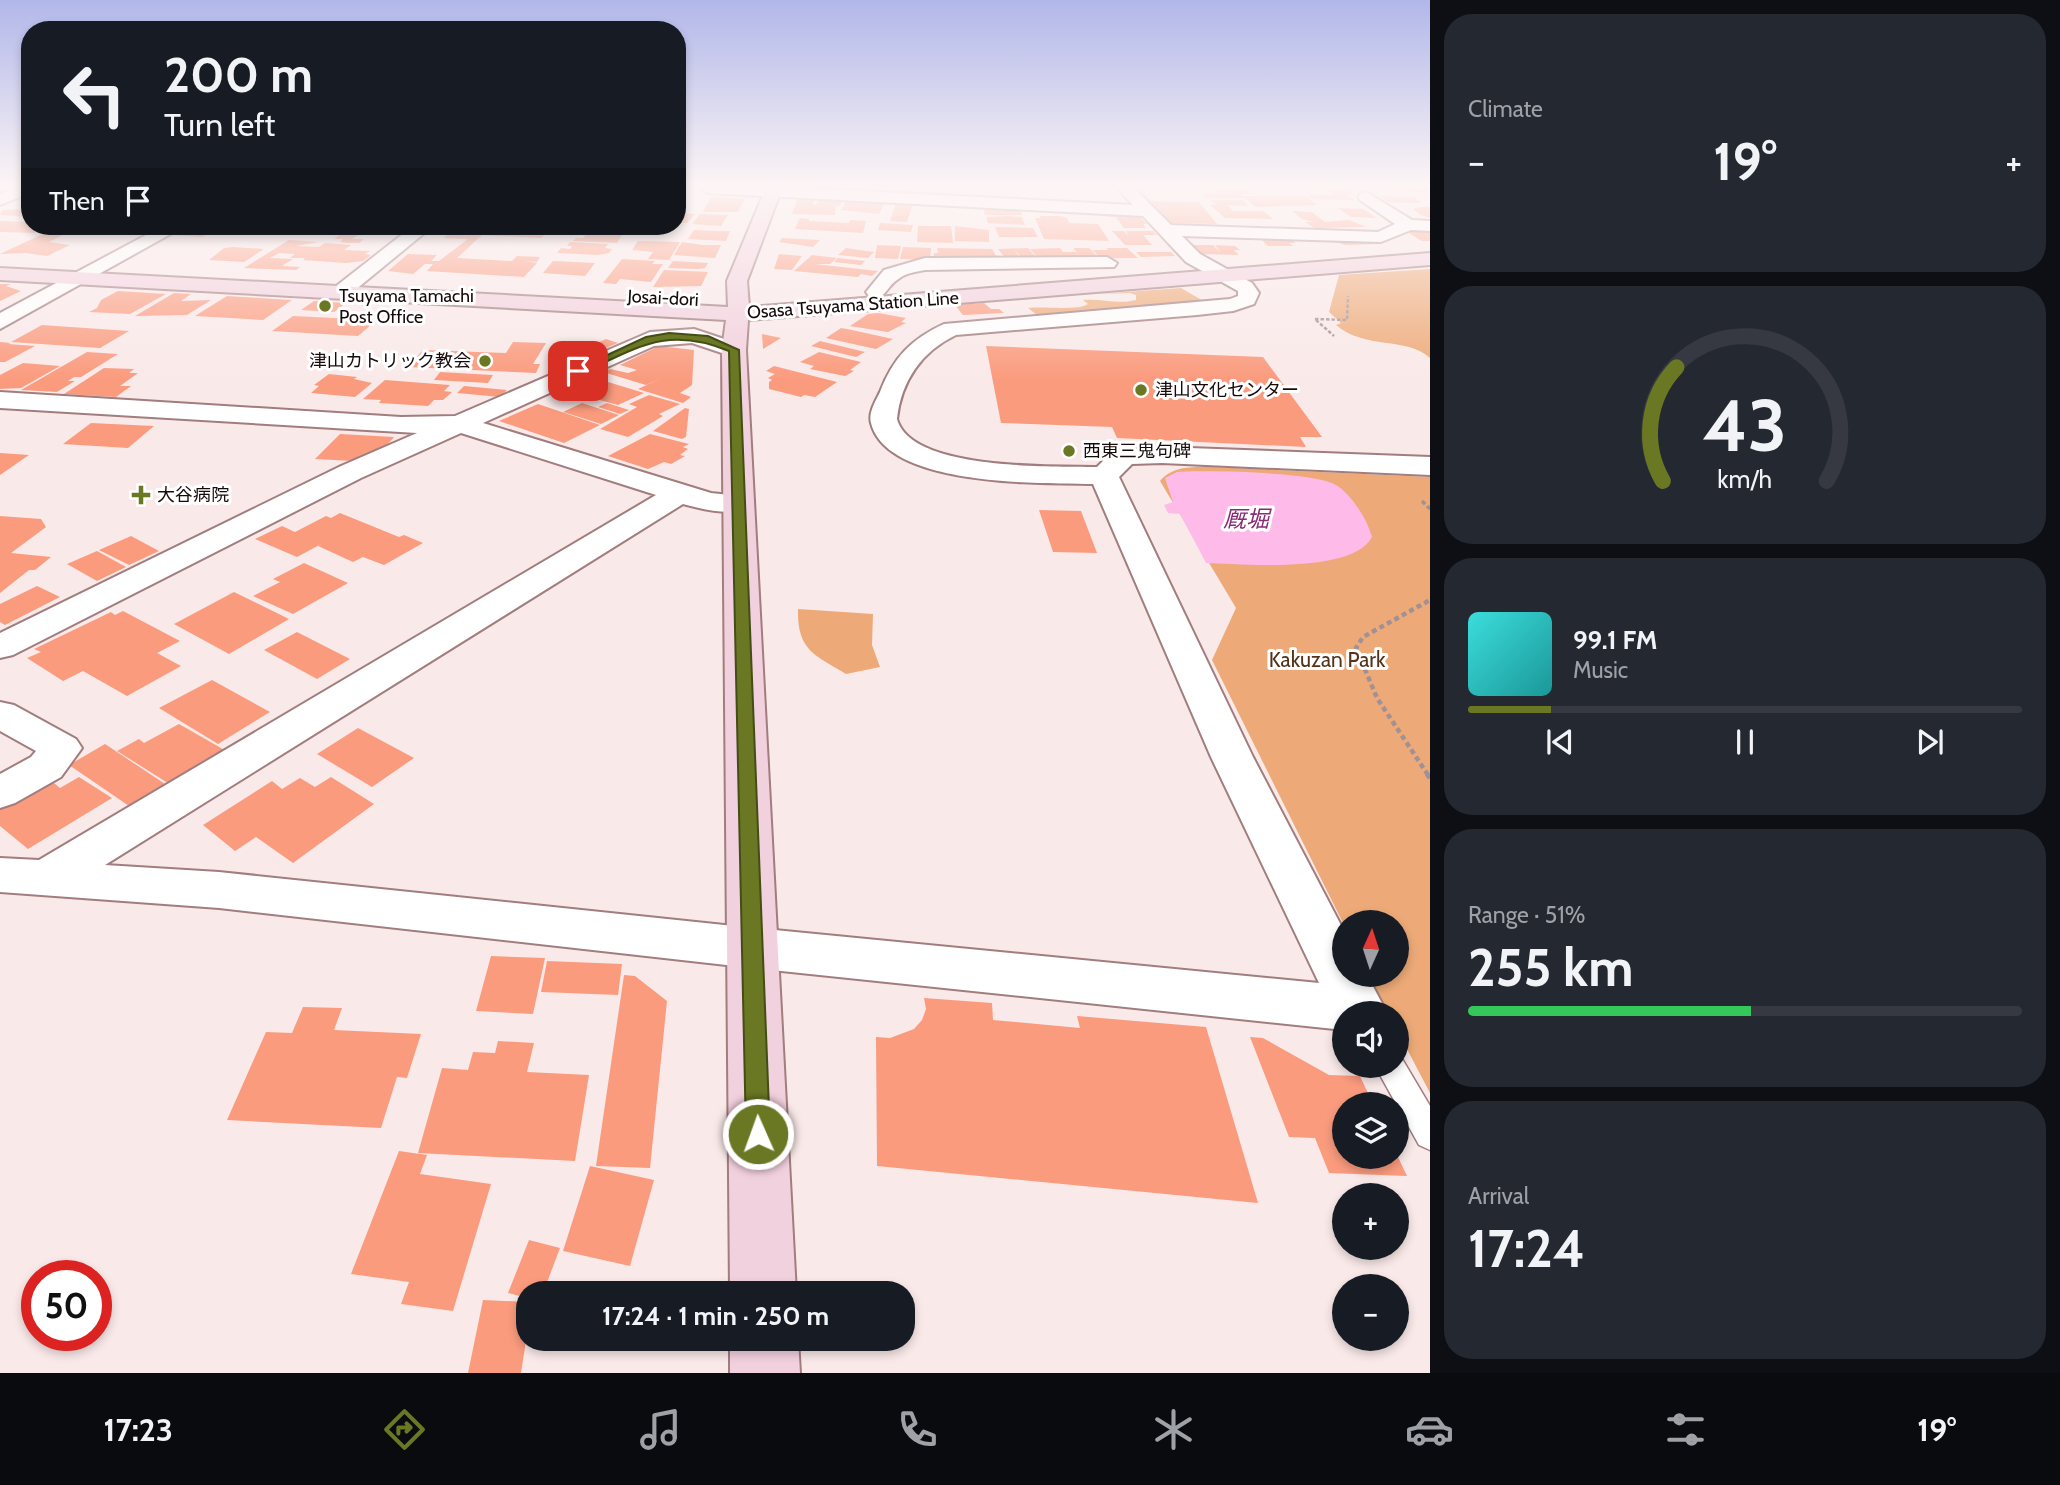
<!DOCTYPE html>
<html lang="en">
<head>
<meta charset="utf-8">
<style>
  body { margin:0; font-family:Cabin,"Noto Sans JP",sans-serif; background:#242831; color:#f1f3f6; height:100vh; display:flex; flex-direction:column; font-size:26px; white-space:nowrap }
  * { box-sizing:border-box; margin:0 }
  p { font-size:23px; color:#9ea1a6 }
  .icon { flex:none; width:38px; height:38px; fill:none; stroke:currentColor; stroke-width:2; stroke-linecap:round; stroke-linejoin:round }
  .map { position:relative; flex:1; overflow:hidden }
  .sheet { display:flex; flex-direction:column; gap:14px; padding:14px; background:#0d0f14; width:630px }
  .sheet>* { flex:none }
  .hud { position:absolute; left:21px; top:21px; width:665px; height:214px; border-radius:28px; box-shadow:0 4px 10px #0003; background:#171b24; color:#f1f3f6; overflow:hidden }
  .needle { width:46px; rotate:3deg }
  .buttons { position:absolute; left:1332px; top:910px; display:grid; gap:14px }
  .buttons a { display:grid; place-items:center; width:77px; height:77px; border-radius:50%; background:#171b24; box-shadow:0 4px 10px #0003; font-size:35px }
  .speed { position:absolute; left:21px; top:1260px; display:flex; gap:14px; font-size:35px; font-weight:700; text-align:center }
  .speed>* { display:grid; place-content:center; width:91px; height:91px; border-radius:50%; background:#171b24; box-shadow:0 4px 10px #0003; line-height:1 }
  .speed .limit { border:10px solid #d22; background:#fff; color:#111 }
  .pin { position:absolute; display:grid; place-items:center; width:60px; height:60px; color:#fff; margin:-30px; border-radius:14px; box-shadow:0 4px 10px #0006 }
  .me { position:absolute; width:77px; margin:-38px; rotate:358deg; stroke-linejoin:round; filter:drop-shadow(0 0 5px #0008) }
  .turn { display:flex; align-items:center; gap:24px; height:147px; padding:0 28px; font-size:32px }
  .turn .icon { width:91px; height:91px; stroke-width:2.5 }
  .turn b { display:block; font-size:49px; line-height:60px }
  .then { display:flex; align-items:center; height:66px; padding:0 28px; background:#0003; gap:14px; font-size:26px }
  .big { font-size:52px; font-weight:800; line-height:1.1 }
  .sheet .card { flex:1; display:flex; flex-direction:column; justify-content:center; gap:10px; min-width:0; padding:0 24px; border-radius:28px; background:#242831 }
  .sheet .dial { align-items:center; gap:0 }
  .dial svg { height:182px; overflow:visible; fill:none; stroke:#363941; stroke-width:7; stroke-linecap:round; text-anchor:middle }
  .dial text { fill:#f1f3f6; stroke:none }
  .song { display:flex; align-items:center; gap:21px }
  .cover { width:84px; height:84px; border-radius:10px; background:linear-gradient(135deg,hsl(180 70% 55%),hsl(180 70% 35%)) }
  .played { height:7px; border-radius:4px; background:linear-gradient(90deg,#6a7723 15%,#363941 15%) }
  .keys { display:flex; justify-content:space-around; direction:ltr }
  .heat { display:flex; justify-content:space-between; align-items:center; font-size:38px; direction:ltr }
  .charge { height:10px; border-radius:5px; background:linear-gradient(90deg,#34c759 51%,#363941 0) }
  .trip { position:absolute; left:516px; top:1281px; width:399px; height:70px; border-radius:28px; background:#171b24; box-shadow:0 4px 10px #0003; font-weight:800; line-height:70px; text-align:center }
  .menu { display:flex; height:112px; justify-content:space-around; align-items:center; background:#090b0e; color:#9ea1a6 }
  .menu .icon { width:49px; height:49px }
  .menu .selected { color:#6a7723 }
  .menu b { font-size:32px; color:#f1f3f6 }
  main { display:flex; flex:1; min-height:0 }
  .map>svg:first-child { display:block }
</style>
</head>
<body>
<main>
<div class="map">
<svg width="1430" height="1373" viewBox="0 0 1430 1373">
  <rect width="100%" height="100%" fill="#fae9e9"/>
  <path fill="#edaa78" d="M1430 269V358C1406 336 1365 350 1336 325L1341 323 1329 312 1339 275Z
    M1181 288 1205 302 1037 315 1028 308C1044 306 1077 311 1088 304L1083 300C1102 298 1116 305 1136 300V295L1130 293 1099 294Z
    M1213 467 1430 477V1093L1397 1030 1396 1013H1388L1369 975H1396V922H1344V925L1212 660 1236 608 1160 481C1173 465 1194 467 1213 467Z
    M798 609 873 614 872 645 880 667 846 674C814 655 797 650 798 609Z"/>
  <path fill="#febbea" d="M1177 472C1206 470 1311 472 1334 484 1351 493 1367 519 1372 537 1353 574 1243 564 1206 563L1180 514 1168 513 1164 505 1173 502 1165 478Z"/>
  <g fill="none" stroke-linecap="round" stroke-linejoin="round">
    <path fill="#febbea" fill-rule="evenodd" d="M1134 188H1140L1174 224V226H1170Z"/>
  </g>
  <path fill="#fa9b7e" d="M1211 188H1242L1253 194H1239L1241 196H1306L1317 205 1255 207 1245 198H1207L1203 194H1219Z
    M1320 188H1346L1356 195 1346 194 1355 200 1313 199 1307 195H1336Z
    M1394 188H1430V193L1400 191Z
    M1380 196 1413 197 1422 203 1388 202Z
    M711 197 731 198 745 199 738 212H703Z
    M798 197H815L813 205H816L819 197 844 198 840 206H836L835 215 792 214Z
    M848 198 865 199 862 203 884 204 879 214 841 210Z
    M897 200 914 201 907 222 890 221Z
    M1210 200H1243L1248 206 1228 205 1233 211H1263L1273 219 1225 218 1210 205H1216Z
    M1151 201 1199 202 1217 224 1171 223Z
    M1019 206 1022 215H985L983 207Z
    M1421 207H1430V218L1419 214 1413 209Z
    M1338 208 1363 209 1377 218 1351 217Z
    M30 209V217L0 215 3 210Z
    M1103 211 1137 214 1147 224H1143L1146 228H1124L1116 217 1104 216Z
    M1292 211 1312 212 1325 222 1349 220 1366 227 1314 228 1305 222H1314L1302 219Z
    M677 213 695 214 687 223H677Z
    M700 214 728 215 721 226 692 224Z
    M1008 216 1022 217 1025 225 988 223 986 217Z
    M1040 216H1060L1067 218 1069 223 1098 224 1109 241 1044 239 1035 218H1041Z
    M800 218 809 219V221L849 223 850 220 866 221 863 233 795 229Z
    M0 221 30 222V226H52L34 233 0 232Z
    M880 223 913 225 911 232 878 230Z
    M113 226 156 228 142 234 99 233Z
    M443 226H594L590 231 548 232 541 238 482 235 457 258 512 261 517 256 540 257 537 262 525 261 537 263 524 277 427 271 433 264H425L413 274 388 271 408 254 437 255 431 261H439L468 239 444 238 449 233 435 232Z
    M918 226H951L953 243 917 242Z
    M955 226 989 230V242L955 241Z
    M188 227 217 229 202 237 172 235Z
    M995 227 1033 228 1038 237H999Z
    M1419 228 1430 229V241H1422L1407 232Z
    M694 230 717 231H730L726 241 688 239Z
    M345 231 363 232 352 239H364L359 243H347L340 242 343 239H334Z
    M1112 231H1124L1128 236 1126 231H1153L1157 235H1143L1152 245H1125Z
    M47 232 67 233 49 242 70 245 47 256 26 253 0 254Z
    M586 234 622 235 617 243 573 241 576 238H583Z
    M1287 235 1295 243H1289L1293 246H1268L1259 237Z
    M1330 236 1370 237 1379 244 1345 245 1336 242Z
    M782 238 820 240 813 247 779 242Z
    M289 240 319 242 296 246 319 247 325 243 351 245 344 250 370 251 365 254 371 255 363 261 346 263 303 260 305 258H290L295 254 279 253 270 258 293 259 282 266 300 267 296 270 244 268Z
    M638 241 680 242 669 260 648 259 653 252 632 250Z
    M570 242 608 244 605 248 612 249 609 253 598 255 557 253 561 248 570 249 572 246H567Z
    M682 242 703 245H721L715 258 674 255Z
    M877 245 901 246 898 259 875 258Z
    M1192 245H1213L1221 253 1215 245 1235 246 1240 250H1234L1239 255 1201 254Z
    M233 247 264 249 244 262 209 260 224 248Z
    M903 247 931 248 930 260 900 259Z
    M846 248 874 252 868 258 838 255Z
    M937 248 992 249 996 256 934 260V253H938Z
    M1028 248 1038 259H1023L1014 250 1021 259H1006L998 249Z
    M1060 248 1063 252H1077L1073 248H1089L1099 258 1039 259 1030 249Z
    M1106 248H1127L1138 258H1101L1092 250H1108Z
    M1136 252H1171L1175 256 1141 257Z
    M779 254 802 256 792 270 774 269Z
    M812 255 837 258 830 264H815L878 271 872 276 861 274 858 277 794 271Z
    M838 258 865 261 861 265 834 262Z
    M622 259 655 261 652 264H663L651 282 620 279 616 284 603 283Z
    M553 261 595 263 585 276 543 273Z
    M673 261 708 263 705 268 698 269 668 268Z
    M664 270 708 272 701 286 653 287Z
    M0 284H11L6 286 21 291 0 301Z
    M118 291 166 294 130 314 89 312 97 308 101 300Z
    M174 293 191 294 181 301 211 300 187 315 135 316Z
    M227 296 292 300 263 320 195 316Z
    M314 301 346 303 334 312 301 310Z
    M984 303 991 309H999L1004 313 963 315 955 305Z
    M878 313 906 318 901 322 906 323 888 332 850 326 868 314Z
    M293 316 377 320 358 336 272 331Z
    M42 325 129 331 100 348 11 342Z
    M841 328 852 330 893 339 876 349 826 338Z
    M762 334 781 338 763 349Z
    M606 339 618 343 603 349 590 346Z
    M820 341 865 352 856 357 811 346Z
    M0 342 11 343 8 344 35 346 5 362H0Z
    M513 342 546 343 533 364H540L536 373 408 367 423 350 506 353Z
    M659 346 694 350 692 385 680 393 691 397 683 403 638 389 664 377 646 385 603 372 610 369 628 373 637 370 620 365Z
    M986 346 1263 357 1322 437H1300L1306 447 1117 438 1112 427 1001 423Z
    M87 352 118 354 81 377H74L68 381H75L57 392 21 390Z
    M819 352 861 362 850 370 854 371 845 376 810 369 814 366 800 362Z
    M23 363 60 366 21 388 0 389V375Z
    M774 366 837 382 815 397 804 395 801 397 769 389V382L772 380 768 378 775 374 766 371Z
    M104 368 134 369 129 373H138L120 386H131L116 397 64 394Z
    M440 372 493 375 488 383 434 380Z
    M329 374 357 377 354 379 372 383 355 397 311 393 319 386 314 385Z
    M595 378 644 393 618 405 596 399 590 401 562 393Z
    M385 380 450 385 444 391 452 392 443 400H434L428 406 379 403 381 400 363 399Z
    M464 386 507 390 500 397 457 393Z
    M649 395 680 404 659 414 663 416 628 437 600 429 637 407 629 404Z
    M582 403 619 415 601 424 563 412Z
    M607 403 629 410 620 414 598 407Z
    M538 404 600 425 564 443 499 421Z
    M685 408 689 409 686 437 682 439 653 431Z
    M91 423 154 426 128 448 63 444Z
    M340 434 394 437 388 444 353 461 315 459Z
    M650 434 689 444 683 447 688 449 680 455 685 456 671 464 664 462 648 469 608 456Z
    M0 453 29 455 0 475Z
    M1039 510 1081 511 1097 553 1053 552Z
    M340 513 399 537 404 535 423 543 384 565 363 557 353 562 318 546 323 543 297 557 255 539 282 526 295 532 326 516 331 518Z
    M0 516 41 519 46 527 11 553 51 557 35 570H29L0 593Z
    M131 536 159 551 129 565 99 550Z
    M97 551 126 567 97 581 67 564Z
    M304 563 348 583 293 614 253 596 280 582 273 579Z
    M37 586 60 597 5 625 0 622V604Z
    M234 592 289 619 229 654 174 624Z
    M123 611 180 641 157 653 181 666 127 696 83 671 63 681 27 658 41 652 34 649 111 612 115 615Z
    M297 632 350 659 317 679 264 650Z
    M212 680 270 712 218 744 159 708Z
    M179 724 228 752 171 785 117 751 139 739 144 743Z
    M358 728 414 758 372 787 317 754Z
    M105 744 168 786 132 808 69 765Z
    M79 777 112 798 28 849 0 826V807L49 779 60 788Z
    M331 777 374 804 293 863 256 837 235 851 203 825 272 781 282 789 300 778 315 787Z
    M491 956 545 958 533 1014 476 1011Z
    M547 961 622 964 618 995 541 992Z
    M624 975 635 976 667 1001 650 1168 596 1166Z
    M924 998 992 1003 993 1020 1080 1028 1077 1016 1206 1027 1258 1203 877 1166 876 1037 890 1038 914 1029 922 1020 926 1009Z
    M303 1007 342 1008 334 1030 421 1034 407 1078 397 1077 381 1128 227 1120 266 1032 292 1033Z
    M1250 1037 1263 1038 1329 1075 1360 1076 1373 1104H1344V1157H1398L1407 1176 1329 1173 1315 1138 1289 1137Z
    M498 1041 534 1043 527 1072 589 1075 575 1161 418 1153 442 1068 468 1070 473 1052 495 1053Z
    M399 1151 427 1155 420 1174 491 1184 453 1311 401 1304 409 1282 351 1274Z
    M590 1166 654 1180 630 1266 563 1251Z
    M529 1240 560 1248 543 1293H528V1298L508 1293Z
    M483 1300 528 1302V1328L521 1373H468Z"/>
  <g fill="none" stroke-linecap="round" stroke-linejoin="round">
    <g stroke="#a17d7e" stroke-width="3">
      <path id="lane" d="M1396 1055 1401 1057 1430 1106V1150L1419 1145 1375 1066H1396Z"/>
    </g>
    <g stroke="#a17d7e" stroke-width="4">
      <path id="street" d="M15 188H30V193L0 205V194Z
        M700 188H802L1133 205 1117 188H1134L1171 225 1378 232 1395 224 1360 200 1358 197 1360 194 1366 192 1412 220 1430 221V231L1411 230 1381 242 1182 236 1200 254 1252 283 1259 293 1254 304 1233 311 1197 315 956 335C922 351 901 381 897 419 911 471 1053 466 1097 467L1114 450 1162 447 1430 457V475L1162 463 1132 464 1119 477 1253 757 1344 931V975H1367L1385 1009 1382 1013H1344V1030L753 968 219 908 0 892V858L39 860 656 495 461 433 361 478 13 655 0 658V633L341 466 417 433 0 408V392L401 417 455 416 650 332 694 329 742 345 746 350 742 355 734 357 692 343 654 346 483 423 711 493 749 497 753 503 749 509C726 515 705 510 683 504L105 865 219 872 753 928 1319 983 1211 757 1093 484C1041 483 887 487 871 423 868 413 876 400 880 392 893 358 911 339 944 324L1230 299 1238 296V291L1186 262 1143 216 708 193Z
        M163 226H185L0 329V313Z
        M413 226H433L349 295H335L332 291 335 287Z
        M1107 257 1117 263 1114 267 925 270C915 272 905 273 897 280 885 288 886 301 869 296L866 292 884 270 925 258Z
        M0 702 14 705 76 739 82 748 61 777 15 803 0 808V774L31 757 36 751 0 731Z"/>
    </g>
    <g stroke="#a17d7e" stroke-width="4">
      <path id="secondary" d="M766 188H782L747 281 749 307 1430 253V265L748 320 746 350 796 1293H730L722 350 726 320 0 280V268L728 307 727 281Z
        M730 1339H798L800 1373H730Z"/>
    </g>
    <path stroke="#a19192" stroke-width="2.5" stroke-dasharray="3.5 2" stroke-linecap="butt" d="M1315 319 1347 320 1348 296
      M1316 320 1334 336"/>
    <path stroke="#a19192" stroke-width="3.5" stroke-dasharray="4.5 2.5" stroke-linecap="butt" d="M1422 501 1430 509"/>
    <path stroke="#a19192" stroke-width="4.5" stroke-dasharray="5 3.5" stroke-linecap="butt" d="M1428 775 1377 698 1356 648 1363 637 1430 600"/>
    <path stroke="#a19192" stroke-width="5" stroke-dasharray="7 4.5" stroke-linecap="butt" d="M1427 774 1430 778"/>
    <use href="#lane" fill="#fff" fill-rule="evenodd"/>
    <use href="#street" fill="#fff" fill-rule="evenodd"/>
    <use href="#secondary" fill="#f2d1de" fill-rule="evenodd"/>
  </g>
  <linearGradient id="sky" x2="0" y2="1"><stop stop-color="#b1b7e9"/><stop offset="0.49" stop-color="#fdf5f5"/><stop offset="1" stop-color="#fdf5f5" stop-opacity="0"/></linearGradient>
  <rect width="1430" height="380" fill="url(#sky)"/>
  <path fill="#6a7723" stroke="#454d17" stroke-width="2" d="M669 333 708 336 739 350 770 1134 767 1142 758 1145 750 1142 746 1134 729 351C667 325 637 348 582 373L573 371 646 337Z"/>
  <g fill="#6a7723" stroke="#fff" stroke-width="2.5">
    <circle cx="325" cy="306" r="7"/>
    <circle cx="485" cy="361" r="7"/>
    <circle cx="1141" cy="390" r="7"/>
    <circle cx="1069" cy="451" r="7"/>
    <path d="M137.5 484.5h7v7h7v7h-7v7h-7v-7h-7v-7h7z"/>
  </g>
  <g text-anchor="middle" stroke-width="6" stroke-linejoin="round" paint-order="stroke">
    <g font-size="18" fill="#170a0b" stroke="#fff" text-anchor="start">
      <text x="339" y="302">Tsuyama Tamachi<tspan x="339" dy="21">Post Office</tspan></text>
      <text x="471" y="367" text-anchor="end">津山カトリック教会</text>
      <text x="1155" y="396">津山文化センター</text>
      <text x="1083" y="457">西東三鬼句碑</text>
      <text x="157" y="501">大谷病院</text>
    </g>
    <g font-size="18" fill="#170a0b" stroke="#fff">
      <text transform="translate(663 298) rotate(3)" y="6">Josai-dori</text>
      <text transform="translate(853 305) rotate(-4)" y="6">Osasa Tsuyama Station Line</text>
    </g>
    <g font-size="21" fill="#533319" stroke="#fff">
      <text x="1327" y="667">Kakuzan Park</text>
    </g>
    <g font-size="23" font-style="italic" fill="#892c75" stroke="#fff">
      <text x="1246" y="527">厩堀</text>
    </g>
  </g>
</svg>
<div class="buttons">
<a><svg class="needle" viewBox="-14 -14 28 28"><path d="M0-13l5 13h-10z" fill="#e53935"/><path d="M0 13l5-13h-10z" fill="#9ea1a6"/></svg></a>
<a><svg class="icon" aria-label="sound" viewBox="0 0 24 24"><path d="M4 9h4l5-4v14l-5-4H4zM17 9q2 3 0 6"/></svg></a>
<a><svg class="icon" aria-label="layers" viewBox="0 0 24 24"><path d="M12 4l9 5-9 5-9-5zM3 14l9 5 9-5"/></svg></a>
<a>+</a>
<a>−</a>
</div>
<div class="speed"><div class="limit">50</div></div>
<div class="pin" style="left:578px;top:371px;background:#d93025"><svg class="icon" aria-label="arrive" viewBox="0 0 24 24"><path d="M6 21V4h12l-3 4 3 4H6"/></svg></div>
<svg class="me" style="left:758px;top:1134px" viewBox="-20 -20 40 40"><circle r="17" fill="#6a7723" stroke="#fff" stroke-width="3"/><path d="M0-11L8 9 0 5-8 9z" fill="#fff"/></svg>
<div class="trip">17:24 · 1 min · 250 m</div>
<div class="hud">
<div class="turn"><svg class="icon" aria-label="left" viewBox="0 0 24 24"><path d="M17 20v-9H6M10 6l-5 5 5 5"/></svg><div><b>200 m</b>Turn left</div></div>
<div class="then">Then<svg class="icon" aria-label="arrive" viewBox="0 0 24 24"><path d="M6 21V4h12l-3 4 3 4H6"/></svg></div>
</div>
</div>
<section class="sheet">
<div class="card"><p>Climate</p>
<div class="heat"><a>−</a><b class="big">19°</b><a>+</a></div>
</div>
<div class="card dial"><svg viewBox="0 0 100 80">
<path d="M14 69A42 42 0 1 1 86 69"/>
<path d="M14 69A42 42 0 0 1 20 19" stroke="#6a7723"/>
<text x="50" y="56" font-size="32" font-weight="700">43</text>
<text x="50" y="72" font-size="11">km/h</text>
</svg></div>
<div class="card">
<div class="song"><i class="cover"></i><div><b>99.1 FM</b><p>Music</p></div></div>
<div class="played"></div>
<div class="keys"><svg class="icon" aria-label="previous" viewBox="0 0 24 24"><path d="M18 5L8 12l10 7zM5 5v14"/></svg><svg class="icon" aria-label="pause" viewBox="0 0 24 24"><path d="M8 5v14M16 5v14"/></svg><svg class="icon" aria-label="next" viewBox="0 0 24 24"><path d="M6 5l10 7-10 7zM19 5v14"/></svg></div>
</div>
<div class="card"><p>Range · 51%</p><b class="big">255 km</b><div class="charge"></div></div>
<div class="card"><p>Arrival</p><b class="big">17:24</b></div>
</section>
</main>
<nav class="menu">
<b>17:23</b>
<svg class="icon selected" aria-label="directions" viewBox="0 0 24 24"><path d="M12 3l9 9-9 9-9-9zM9 14v-3h6M13 9l2 2-2 2"/></svg>
<svg class="icon" aria-label="music" viewBox="0 0 24 24"><path d="M9 18V5l10-2v13"/><circle cx="6" cy="18" r="3"/><circle cx="16" cy="16" r="3"/></svg>
<svg class="icon" aria-label="phone" viewBox="0 0 24 24"><path d="M5 4h4l2 5-3 2q2 4 5 5l2-3 5 2v4C11 20 4 13 5 4z"/></svg>
<svg class="icon" aria-label="climate" viewBox="0 0 24 24"><path d="M12 3v18M4 7l16 10M4 17L20 7"/></svg>
<svg class="icon" aria-label="car" viewBox="0 0 24 24"><path d="M5 17H2v-5l4-1 3-4h7l3 4 3 1v5h-3M9 17h6M6 11h13"/><circle cx="7" cy="17" r="2"/><circle cx="17" cy="17" r="2"/></svg>
<svg class="icon" aria-label="filters" viewBox="0 0 24 24"><path d="M4 7h16M4 17h16"/><circle cx="9" cy="7" r="2"/><circle cx="15" cy="17" r="2"/></svg>
<b>19°</b>
</nav>
</body>
</html>
